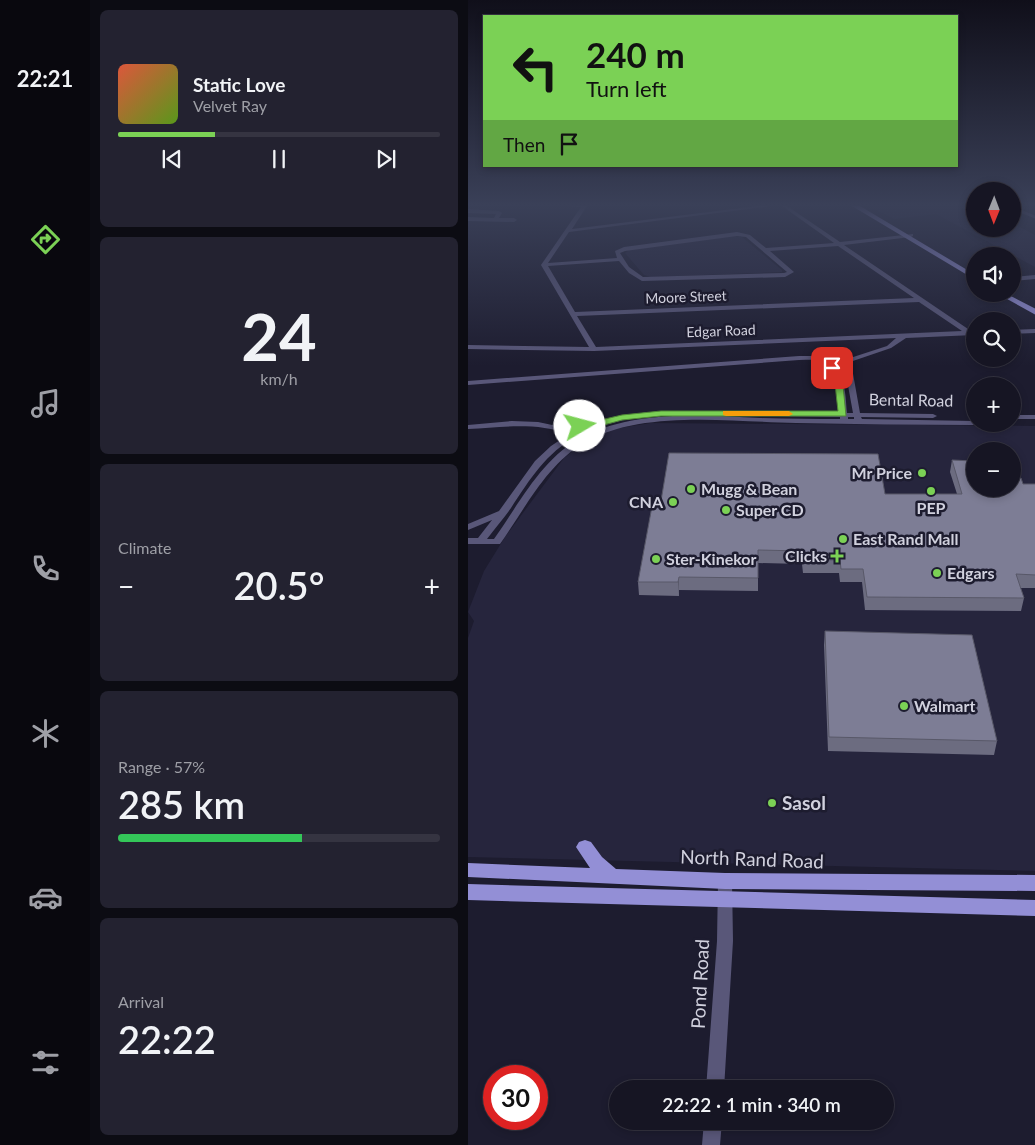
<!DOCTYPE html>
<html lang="en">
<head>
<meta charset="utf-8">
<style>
  body { margin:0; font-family:Lato,sans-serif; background:#232230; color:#f1f3f6; height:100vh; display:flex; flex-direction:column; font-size:19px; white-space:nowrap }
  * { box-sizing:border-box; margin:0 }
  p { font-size:16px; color:#9e9fa6 }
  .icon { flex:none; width:28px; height:28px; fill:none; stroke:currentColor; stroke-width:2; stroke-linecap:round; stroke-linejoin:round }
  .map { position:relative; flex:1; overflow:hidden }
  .sheet { display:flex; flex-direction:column; gap:10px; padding:10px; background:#0c0c13; width:378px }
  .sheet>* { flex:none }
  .guide { position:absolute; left:15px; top:15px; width:475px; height:152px; border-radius:0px; box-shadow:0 2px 8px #0003,0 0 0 1px #353441; background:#7bd155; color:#111; overflow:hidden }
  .needle { width:32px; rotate:181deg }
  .tools { position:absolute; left:498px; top:182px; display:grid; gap:10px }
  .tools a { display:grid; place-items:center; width:55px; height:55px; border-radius:50%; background:#161523; box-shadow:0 2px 8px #0003,0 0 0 1px #353441; font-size:25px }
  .speed { position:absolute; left:15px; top:1065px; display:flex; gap:10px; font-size:25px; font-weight:700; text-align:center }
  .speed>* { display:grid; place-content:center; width:65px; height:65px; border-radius:50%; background:#161523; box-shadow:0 2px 8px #0003,0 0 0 1px #353441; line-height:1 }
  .speed .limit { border:8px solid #d22; background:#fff; color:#111 }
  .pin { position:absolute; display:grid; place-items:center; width:42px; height:42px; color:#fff; margin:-21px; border-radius:10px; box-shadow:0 2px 8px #0006 }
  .me { position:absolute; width:55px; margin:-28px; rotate:82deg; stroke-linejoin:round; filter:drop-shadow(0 0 4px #0008) }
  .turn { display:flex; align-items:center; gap:18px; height:105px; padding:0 20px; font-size:22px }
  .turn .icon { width:65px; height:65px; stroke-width:2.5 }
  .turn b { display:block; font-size:35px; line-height:42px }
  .then { display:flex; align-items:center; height:48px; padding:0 20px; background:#0003; gap:10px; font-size:19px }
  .big { font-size:38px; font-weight:600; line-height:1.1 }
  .sheet .widget { flex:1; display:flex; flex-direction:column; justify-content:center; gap:8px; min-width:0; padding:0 18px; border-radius:8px; background:#232230 }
  .sheet .dial { align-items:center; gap:0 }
  .dial b { font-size:65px; line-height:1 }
  .song { display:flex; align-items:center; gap:15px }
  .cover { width:60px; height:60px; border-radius:8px; background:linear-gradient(135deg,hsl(10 70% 55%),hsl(90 70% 35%)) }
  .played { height:5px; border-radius:2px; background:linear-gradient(90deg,#7bd155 30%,#353441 30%) }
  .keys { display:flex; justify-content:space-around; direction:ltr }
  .heat { display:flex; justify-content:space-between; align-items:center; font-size:28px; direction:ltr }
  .charge { height:8px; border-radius:4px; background:linear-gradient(90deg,#34c759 57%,#353441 0) }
  .trip { position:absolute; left:141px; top:1080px; width:285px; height:50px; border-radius:25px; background:#161523; box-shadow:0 2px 8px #0003,0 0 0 1px #353441; font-weight:600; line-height:50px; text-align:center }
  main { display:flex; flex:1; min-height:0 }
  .dock { display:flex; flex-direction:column; width:90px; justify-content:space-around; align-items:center; background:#09080e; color:#9e9fa6 }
  .dock .icon { width:35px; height:35px }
  .dock .on { color:#7bd155 }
  .dock b { font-size:22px; color:#f1f3f6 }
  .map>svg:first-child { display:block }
</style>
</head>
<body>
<main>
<nav class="dock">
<b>22:21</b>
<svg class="icon on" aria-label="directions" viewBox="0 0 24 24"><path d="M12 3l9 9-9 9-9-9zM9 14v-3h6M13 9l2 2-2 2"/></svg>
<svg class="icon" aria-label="music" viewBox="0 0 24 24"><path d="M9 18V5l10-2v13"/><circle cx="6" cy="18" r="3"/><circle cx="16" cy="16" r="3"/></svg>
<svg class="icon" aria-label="phone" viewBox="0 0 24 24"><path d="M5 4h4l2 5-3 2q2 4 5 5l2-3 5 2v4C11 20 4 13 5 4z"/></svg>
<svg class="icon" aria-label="climate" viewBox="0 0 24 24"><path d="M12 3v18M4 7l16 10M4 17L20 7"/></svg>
<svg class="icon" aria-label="car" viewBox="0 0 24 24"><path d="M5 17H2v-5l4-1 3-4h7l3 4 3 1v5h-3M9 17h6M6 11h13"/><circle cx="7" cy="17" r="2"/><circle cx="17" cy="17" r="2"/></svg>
<svg class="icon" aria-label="filters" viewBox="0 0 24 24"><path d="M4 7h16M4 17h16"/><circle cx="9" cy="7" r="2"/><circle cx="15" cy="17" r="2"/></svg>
</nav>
<section class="sheet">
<div class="widget">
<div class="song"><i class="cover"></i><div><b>Static Love</b><p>Velvet Ray</p></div></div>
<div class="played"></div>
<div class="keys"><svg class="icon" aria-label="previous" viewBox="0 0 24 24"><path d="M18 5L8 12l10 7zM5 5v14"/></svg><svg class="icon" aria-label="pause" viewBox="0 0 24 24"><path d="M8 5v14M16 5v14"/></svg><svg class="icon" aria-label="next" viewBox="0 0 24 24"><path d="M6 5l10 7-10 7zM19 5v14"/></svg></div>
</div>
<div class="widget dial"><b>24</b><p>km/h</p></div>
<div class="widget"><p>Climate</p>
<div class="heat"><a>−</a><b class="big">20.5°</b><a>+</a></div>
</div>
<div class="widget"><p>Range · 57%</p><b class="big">285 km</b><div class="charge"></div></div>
<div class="widget"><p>Arrival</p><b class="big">22:22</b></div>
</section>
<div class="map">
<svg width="568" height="1145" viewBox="0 0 568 1145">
  <rect width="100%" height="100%" fill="#1d1c2f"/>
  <path fill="#26253d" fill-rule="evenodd" d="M401 206H506V229H544V223L567 235V267L468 214 426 219Z
    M267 236 274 237 314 270V272L183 277 176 275 157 253 161 250Z
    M183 423 567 426V871L0 857V638L6 621 0 612 16 571 37 537 96 458 121 438 145 429ZM506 451H544V489H506Z"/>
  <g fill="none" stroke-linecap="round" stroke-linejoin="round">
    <path fill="#595779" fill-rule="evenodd" d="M95 206H119L104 229 289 206H304L101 232 80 263 149 258 147 251 156 247 269 232 282 235 298 248 366 243 314 206H319L372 242 445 234V236L443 237 376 245 503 331H506V335L438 338 423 348 379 363 384 368 392 413 465 414 469 416 465 418 393 417 394 419 506 421V424H509L506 425C447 425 387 424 328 423 265 422 172 409 116 443 78 465 57 509 32 544H0V538H10L24 520 0 530V524L31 511 67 461 83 446 101 434C69 422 34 427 0 429V425L44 421 70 422 108 430 135 420 180 412 184 414 180 416C157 419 136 424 115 433L117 435 116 436C170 410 234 415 292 418 319 419 346 419 372 419V417L240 415 236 413 240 411 371 412C369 388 374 373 345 367V363C378 360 377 390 379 413H385L377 369C363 358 347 360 331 360L0 385V381L331 356H357L373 361 419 346 428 338 126 351 0 349V345L121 347 73 265 113 207ZM269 236 278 237 319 272 316 273 175 277 161 267 152 253 157 251ZM370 246 446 298 107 312 80 266 151 261 161 273 174 281 317 277 326 272 302 251ZM451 302 494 331 128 347 109 316ZM380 417H386V419H380ZM109 436 115 437C75 456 51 504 26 539H19C27 528 36 518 43 508 62 479 78 453 109 436Z
      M544 206 568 216V219L544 209Z
      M0 209 31 211 34 213 31 218H46L49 220 46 222 0 221V217L26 218 28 214 0 213Z
      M568 275V279L544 281V277Z
      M568 329V333L544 334V330Z
      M544 415H568V419H544Z
      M257 875 262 877 264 881 265 941 256 1089H238L249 941 250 881 252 877Z
      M236 1121H254L252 1145H234Z"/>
    <path fill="#938fd6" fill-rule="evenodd" d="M384 206H392L506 274V279Z
      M530 294H539L568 309V315Z
      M117 840 123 842 134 857 148 869 257 873 568 875V891L257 889 0 877V863L122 868 108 847 111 842Z
      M0 884 568 900V916L0 900Z"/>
  </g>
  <path fill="#6c6c80" d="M484 460 548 478 555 484H568V588H552L556 598 553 611 397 610 394 582H372L371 573H335L334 564 290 563V591L211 590V596L171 595 170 582 417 494H489L482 472Z
    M357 631 529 741 526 755 360 751 356 645Z"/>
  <path fill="#585868" d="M211 577V596L210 582Z"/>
  <path fill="#7d7d95" stroke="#585868" d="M201 453 410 454 417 494H494L484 460 506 461V489H544V468L548 478H553L555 484H568V575L548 574 556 598 399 597 395 569H373L372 560H336L335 551 290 550V578L211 577 210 582H170L185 501H193Z
    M357 631 504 635 529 741 361 737Z"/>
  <linearGradient id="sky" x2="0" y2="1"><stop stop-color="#100f1a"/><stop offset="0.56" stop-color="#3a4058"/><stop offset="1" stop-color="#3a4058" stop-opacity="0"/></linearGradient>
  <rect width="568" height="366" fill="url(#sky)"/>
  <path fill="#7bd155" stroke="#508837" d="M361 366H367L374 375 378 416H193L154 420 132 426 112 428 107 426 154 415 193 411H370L366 375 360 368Z"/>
  <path fill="#f59e0b" d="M255 411H321L325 414 321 416H258L255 415Z"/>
  <g fill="#7bd155" stroke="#1d1c2f" stroke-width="2">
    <circle cx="454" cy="473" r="5"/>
    <circle cx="223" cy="489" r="5"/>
    <circle cx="463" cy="491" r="5"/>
    <circle cx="205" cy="502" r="5"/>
    <circle cx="258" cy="510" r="5"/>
    <circle cx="375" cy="539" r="5"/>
    <path d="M366.5 548.5h5v5h5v5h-5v5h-5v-5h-5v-5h5z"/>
    <circle cx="188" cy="559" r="5"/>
    <circle cx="469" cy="573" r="5"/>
    <circle cx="436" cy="706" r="5"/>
    <circle cx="304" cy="803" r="5"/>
  </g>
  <g text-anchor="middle" stroke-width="5" stroke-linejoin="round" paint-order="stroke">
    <g font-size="14" fill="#d1d1de" stroke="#1d1c2f">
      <text transform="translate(218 297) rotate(-2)" y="5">Moore Street</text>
      <text transform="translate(253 331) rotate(-2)" y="5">Edgar Road</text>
    </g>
    <g font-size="16" fill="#d1d1de" stroke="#1d1c2f">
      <text transform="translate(443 400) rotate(1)" y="6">Bental Road</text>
    </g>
    <g font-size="16" font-weight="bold" fill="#d1d1de" stroke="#1d1c2f" text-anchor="start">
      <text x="444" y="479" text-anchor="end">Mr Price</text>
      <text x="233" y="495">Mugg &amp; Bean</text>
      <text x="195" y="508" text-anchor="end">CNA</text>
      <text x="463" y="514" text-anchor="middle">PEP</text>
      <text x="268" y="516">Super CD</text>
      <text x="385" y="545">East Rand Mall</text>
      <text x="359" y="562" text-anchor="end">Clicks</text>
      <text x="198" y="565">Ster-Kinekor</text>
      <text x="479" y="579">Edgars</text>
      <text x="446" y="712">Walmart</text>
    </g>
    <g font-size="19" font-weight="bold" fill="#d1d1de" stroke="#1d1c2f" text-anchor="start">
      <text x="314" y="810">Sasol</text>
    </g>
    <g font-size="19" fill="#d1d1de" stroke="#1d1c2f">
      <text transform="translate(284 859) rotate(2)" y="7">North Rand Road</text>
      <text transform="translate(232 984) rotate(-87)" y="7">Pond Road</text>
    </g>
  </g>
</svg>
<div class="tools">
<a><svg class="needle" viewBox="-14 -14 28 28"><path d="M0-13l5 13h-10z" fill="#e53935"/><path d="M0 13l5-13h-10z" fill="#9e9fa6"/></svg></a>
<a><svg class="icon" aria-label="sound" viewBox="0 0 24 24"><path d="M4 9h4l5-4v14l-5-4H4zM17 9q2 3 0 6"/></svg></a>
<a><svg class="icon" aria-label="search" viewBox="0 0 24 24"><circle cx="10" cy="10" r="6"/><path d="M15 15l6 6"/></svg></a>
<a>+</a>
<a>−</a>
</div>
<div class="speed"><div class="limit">30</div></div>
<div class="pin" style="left:364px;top:368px;background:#d93025"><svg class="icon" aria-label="arrive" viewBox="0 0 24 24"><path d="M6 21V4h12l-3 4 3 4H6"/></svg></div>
<svg class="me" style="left:112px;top:426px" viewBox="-20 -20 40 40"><circle r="19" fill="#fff"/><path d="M0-13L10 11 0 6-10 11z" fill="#7bd155"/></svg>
<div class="trip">22:22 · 1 min · 340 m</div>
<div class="guide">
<div class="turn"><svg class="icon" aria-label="left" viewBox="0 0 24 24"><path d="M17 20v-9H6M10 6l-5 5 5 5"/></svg><div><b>240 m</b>Turn left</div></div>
<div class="then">Then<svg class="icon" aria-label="arrive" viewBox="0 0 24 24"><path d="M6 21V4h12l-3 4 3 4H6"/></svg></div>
</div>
</div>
</main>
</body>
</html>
